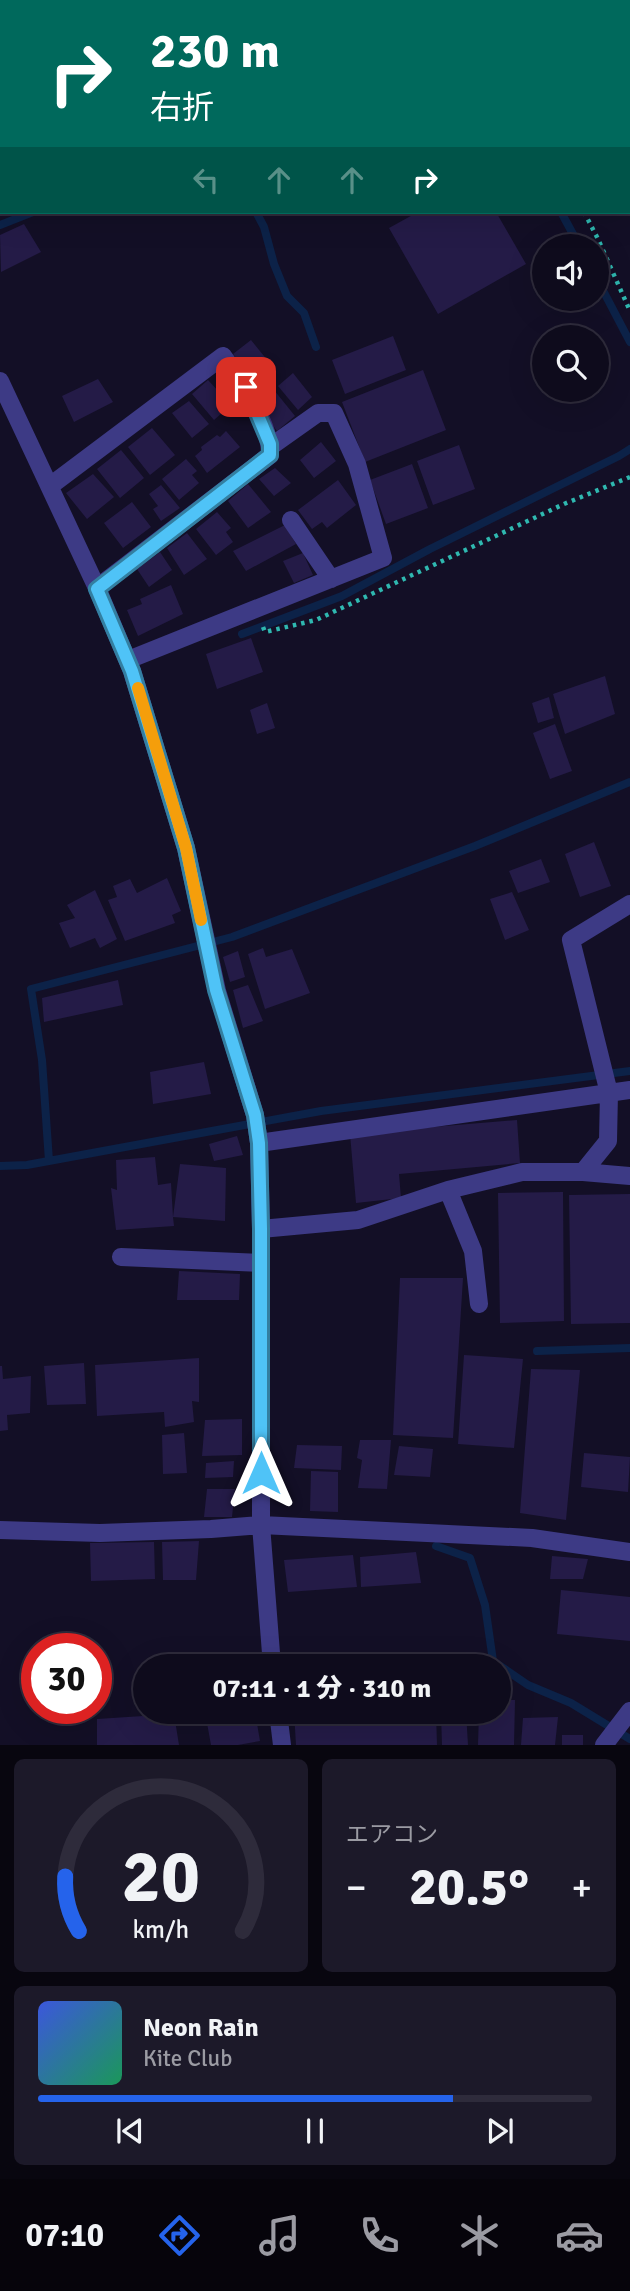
<!DOCTYPE html>
<html lang="ja">
<head>
<meta charset="utf-8">
<style>
  body { margin:0; font-family:Signika,"Noto Sans JP",sans-serif; background:#1c1929; color:#f1f3f6; height:100vh; display:flex; flex-direction:column; font-size:26px; white-space:nowrap }
  * { box-sizing:border-box; margin:0 }
  p { font-size:23px; color:#9b9ba3 }
  .icon { flex:none; width:38px; height:38px; fill:none; stroke:currentColor; stroke-width:2; stroke-linecap:round; stroke-linejoin:round }
  .map { position:relative; height:1745px; overflow:hidden }
  .drawer { display:flex; flex-direction:column; gap:14px; padding:14px; background:#08060f; flex:1 }
  .drawer>* { flex:none }
  .banner { position:absolute; left:0px; top:0px; width:630px; height:214px; box-shadow:0 7px 28px #0002,0 0 0 2px #2e2b3b; background:#00695c; color:#fff; overflow:hidden }
  .controls { position:absolute; left:532px; top:234px; display:grid; gap:14px }
  .controls a { display:grid; place-items:center; width:77px; height:77px; border-radius:50%; background:#0e0b1c; box-shadow:0 7px 28px #0002,0 0 0 2px #2e2b3b; font-size:35px }
  .speed { position:absolute; left:21px; top:1633px; display:flex; gap:14px; font-size:35px; font-weight:700; text-align:center }
  .speed>* { display:grid; place-content:center; width:91px; height:91px; border-radius:50%; background:#0e0b1c; box-shadow:0 7px 28px #0002,0 0 0 2px #2e2b3b; line-height:1 }
  .speed .limit { border:10px solid #d22; background:#fff; color:#111 }
  .pin { position:absolute; display:grid; place-items:center; width:60px; height:60px; color:#fff; margin:-30px; border-radius:14px; box-shadow:0 4px 10px #0006 }
  .me { position:absolute; width:77px; margin:-38px; rotate:0deg; stroke-linejoin:round; filter:drop-shadow(0 0 5px #0008) }
  .turn { display:flex; align-items:center; gap:24px; height:147px; padding:0 35px; font-size:32px }
  .turn .icon { width:91px; height:91px; stroke-width:2.5 }
  .turn b { display:block; font-size:49px; line-height:60px }
  .lanes { display:flex; align-items:center; height:66px; padding:0 35px; background:#0003; justify-content:center; gap:35px; direction:ltr }
  .lanes .off { opacity:.35 }
  .big { font-size:52px; font-weight:800; line-height:1.1 }
  .drawer .card { flex:1; display:flex; flex-direction:column; justify-content:center; gap:10px; min-width:0; padding:0 24px; border-radius:10px; background:#1c1929 }
  .drawer .dial { align-items:center; gap:0 }
  .dial svg { height:182px; overflow:visible; fill:none; stroke:#2e2b3b; stroke-width:7; stroke-linecap:round; text-anchor:middle }
  .dial text { fill:#f1f3f6; stroke:none }
  .song { display:flex; align-items:center; gap:21px }
  .cover { width:84px; height:84px; border-radius:10px; background:linear-gradient(135deg,hsl(230 70% 55%),hsl(150 70% 35%)) }
  .played { height:7px; border-radius:4px; background:linear-gradient(90deg,#2563eb 75%,#2e2b3b 75%) }
  .keys { display:flex; justify-content:space-around; direction:ltr }
  .heat { display:flex; justify-content:space-between; align-items:center; font-size:38px; direction:ltr }
  .drawer .tiles { flex:1; display:grid; gap:14px; grid-template-columns:1fr 1fr }
  .card:last-child { grid-column:span 2 }
  .trip { position:absolute; left:133px; top:1654px; width:378px; height:70px; border-radius:35px; background:#0e0b1c; box-shadow:0 7px 28px #0002,0 0 0 2px #2e2b3b; font-weight:800; line-height:70px; text-align:center }
  .tabs { display:flex; height:112px; justify-content:space-around; align-items:center; background:#06040b; color:#9b9ba3 }
  .tabs .icon { width:49px; height:49px }
  .tabs .on { color:#2563eb }
  .tabs b { font-size:32px; color:#f1f3f6 }
  .map>svg:first-child { display:block }
</style>
</head>
<body>
<div class="map">
<svg width="630" height="1745" viewBox="0 0 630 1745">
  <rect width="100%" height="100%" fill="#130f26"/>
  <g fill="none" stroke-linecap="round" stroke-linejoin="round">
    <path stroke="#0c2248" stroke-width="8" d="M343 2 345 0
      M256 212 264 227 274 264 287 296 304 313 316 347
      M561 212 580 247
      M0 225 33 212
      M597 279 630 342
      M242 634 342 596 430 549 619 456 630 449
      M49 1161 42 1060 31 989 232 937 475 846 630 782
      M0 1166 27 1165 321 1111 630 1071
      M537 1351 630 1348
      M436 1546 470 1558 485 1605 493 1661 528 1685 571 1703 630 1739"/>
  </g>
  <path fill="#241b47" d="M418 212H496L526 264 438 314 389 228Z
    M24 224 41 252 1 272 0 235Z
    M393 336 406 370 345 394 332 360Z
    M251 340 272 366 254 381 233 354Z
    M423 370 446 430 365 462 342 402Z
    M293 373 312 397 298 410 278 386Z
    M98 379 113 402 74 422 62 396Z
    M208 380 231 405 214 420 192 394Z
    M274 390 295 416 277 431 268 419 262 400Z
    M189 401 209 424 192 438 172 413Z
    M152 428 175 455 150 475 128 447Z
    M226 431 240 447 207 473 195 456 202 450 201 447 217 435 220 437Z
    M321 442 336 461 314 478 300 460Z
    M459 445 475 489 433 505 417 461Z
    M121 450 144 478 120 498 97 469Z
    M186 459 197 471 192 475 199 483 179 500 162 479Z
    M412 464 428 508 386 524 370 480Z
    M275 468 291 483 274 496 259 479Z
    M93 474 114 497 87 519 66 493Z
    M338 480 356 505 327 528 322 522 312 529 298 510Z
    M248 484 271 512 248 528 228 501Z
    M161 485 180 508 161 521 153 509 158 506 149 494Z
    M132 502 151 527 123 548 104 523Z
    M217 512 231 528 226 532 233 542 216 555 196 529Z
    M285 525 296 544 246 571 233 551Z
    M187 533 207 559 184 575 167 548Z
    M160 552 172 570 149 587 137 569Z
    M303 553 313 575 294 583 283 561Z
    M171 585 183 614 138 636 127 610 142 604 140 599Z
    M251 638 263 672 217 689 206 654Z
    M605 676 615 714 565 734 553 694Z
    M549 697 554 718 538 723 532 703Z
    M267 703 275 728 257 734 250 710Z
    M555 724 572 771 550 779 533 733Z
    M594 842 611 886 580 897 565 854Z
    M541 859 550 882 518 893 509 871Z
    M167 878 181 911 172 915 175 923 125 941 108 900 117 897 113 886 130 879 137 893Z
    M95 890 117 939 100 948 95 938 70 948 59 923 75 918 67 905Z
    M512 892 529 930 505 940 490 899Z
    M263 948 266 957 292 949 310 993 265 1009 248 954Z
    M238 951 245 977 230 982 223 957Z
    M118 980 123 1005 44 1022 42 998Z
    M248 985 263 1021 243 1028 233 990Z
    M204 1062 211 1094 153 1104 150 1072Z
    M517 1120 520 1163 399 1174 401 1198 356 1203 350 1134Z
    M237 1136 243 1155 214 1161 209 1144Z
    M155 1157 158 1185 171 1183 173 1217 180 1164 226 1168 225 1221 173 1217 174 1226 116 1230 111 1188 117 1190 116 1160Z
    M563 1192 564 1321 500 1323 498 1193Z
    M630 1194V1323L571 1324 569 1195Z
    M179 1271 240 1274 239 1300H177Z
    M400 1278H463L453 1438 393 1435Z
    M464 1355 523 1359 514 1448 458 1444Z
    M199 1358V1402L192 1401 194 1422 165 1427 164 1412 97 1416 95 1365Z
    M84 1363 86 1404 47 1405 44 1366Z
    M0 1366H2L3 1379 31 1376 30 1413 7 1415 8 1430 0 1431Z
    M531 1369 580 1370 566 1520 520 1513Z
    M242 1419V1455L202 1456 205 1420Z
    M184 1433 187 1473 163 1474 162 1435Z
    M360 1440H391L387 1489 358 1488 362 1460 357 1458Z
    M297 1445 342 1446 341 1470 294 1468Z
    M399 1446 433 1449 430 1477 394 1475Z
    M584 1453 630 1457 628 1492 581 1487Z
    M234 1461 233 1477 205 1478 206 1463Z
    M311 1471 338 1472V1512L310 1511Z
    M207 1489H235L232 1517H204Z
    M199 1541 196 1580H163L162 1542Z
    M154 1542 155 1579 91 1581 90 1543Z
    M416 1552 421 1583 361 1587 360 1557Z
    M353 1555 357 1587 288 1592 284 1560Z
    M552 1556 588 1559 583 1579H550Z
    M561 1590 630 1597V1641L557 1634Z
    M408 1658 409 1666H330V1664Z
    M499 1700H515L514 1745H478L479 1712H499Z
    M205 1712H255L260 1741 238 1745H211Z
    M294 1712H436L437 1745H296Z
    M466 1712 468 1745H442L441 1714Z
    M174 1714 179 1745H97V1719Z
    M558 1717 555 1745H521L523 1718Z
    M562 1735H583V1745H562Z"/>
  <g fill="none" stroke-linecap="round" stroke-linejoin="round">
    <path stroke="#2fb8b0" stroke-width="4.5" stroke-dasharray="3.5 5" stroke-linecap="butt" d="M584 212 598 239 630 311
      M263 627 265 632 316 620 564 504 630 477"/>
    <path stroke="#3d3a85" stroke-width="18" d="M434 0 436 2
      M377 2 379 0
      M0 204 2 203
      M0 381 97 588 132 671 186 848 217 991 255 1115 259 1143 261 1229V1525L272 1666
      M50 486 223 356C240 379 271 426 270 455L97 588
      M291 520 331 579
      M128 660 383 558 357 464 334 413H318L270 447
      M259 1143 630 1090
      M583 1172 608 1141 609 1093 571 940 630 904
      M448 1190 473 1251 479 1304
      M261 1229 358 1220 448 1190 522 1172H583L630 1176
      M121 1257 261 1263
      M0 1530 100 1533 211 1529 261 1525 532 1538 630 1552
      M278 1712 282 1745
      M604 1745 630 1711"/>
  </g>
  <g fill="none" stroke-linecap="round" stroke-linejoin="round">
    <g stroke="#337fa1" stroke-width="18">
      <path id="route" d="M246 387 270 444V455L97 589 132 671 186 848 216 990 255 1115 259 1143 261 1229V1473"/>
    </g>
    <use href="#route" stroke="#4fc3f7" stroke-width="12"/>
    <path stroke="#f59e0b" stroke-width="12" d="M138 688 186 848 201 920"/>
  </g>
</svg>
<div class="controls">
<a><svg class="icon" aria-label="sound" viewBox="0 0 24 24"><path d="M4 9h4l5-4v14l-5-4H4zM17 9q2 3 0 6"/></svg></a>
<a><svg class="icon" aria-label="search" viewBox="0 0 24 24"><circle cx="10" cy="10" r="6"/><path d="M15 15l6 6"/></svg></a>
</div>
<div class="speed"><div class="limit">30</div></div>
<div class="pin" style="left:246px;top:387px;background:#d93025"><svg class="icon" aria-label="arrive" viewBox="0 0 24 24"><path d="M6 21V4h12l-3 4 3 4H6"/></svg></div>
<svg class="me" style="left:261px;top:1473px" viewBox="-20 -20 40 40"><path d="M0-17L14 15 0 8-14 15z" fill="#4fc3f7" stroke="#fff" stroke-width="4"/></svg>
<div class="trip">07:11 · 1 分 · 310 m</div>
<div class="banner">
<div class="turn"><svg class="icon" aria-label="right" viewBox="0 0 24 24"><path d="M7 20v-9h11M14 6l5 5-5 5"/></svg><div><b>230 m</b>右折</div></div>
<div class="lanes"><svg class="icon off" aria-label="left" viewBox="0 0 24 24"><path d="M17 20v-9H6M10 6l-5 5 5 5"/></svg><svg class="icon off" aria-label="ahead" viewBox="0 0 24 24"><path d="M12 20V5M6 11l6-6 6 6"/></svg><svg class="icon off" aria-label="ahead" viewBox="0 0 24 24"><path d="M12 20V5M6 11l6-6 6 6"/></svg><svg class="icon" aria-label="right" viewBox="0 0 24 24"><path d="M7 20v-9h11M14 6l5 5-5 5"/></svg></div>
</div>
</div>
<section class="drawer">
<div class="tiles">
<div class="card dial"><svg viewBox="0 0 100 80">
<path d="M14 69A42 42 0 1 1 86 69"/>
<path d="M14 69A42 42 0 0 1 8 45" stroke="#2563eb"/>
<text x="50" y="56" font-size="32" font-weight="700">20</text>
<text x="50" y="72" font-size="11">km/h</text>
</svg></div>
<div class="card"><p>エアコン</p>
<div class="heat"><a>−</a><b class="big">20.5°</b><a>+</a></div>
</div>
<div class="card">
<div class="song"><i class="cover"></i><div><b>Neon Rain</b><p>Kite Club</p></div></div>
<div class="played"></div>
<div class="keys"><svg class="icon" aria-label="previous" viewBox="0 0 24 24"><path d="M18 5L8 12l10 7zM5 5v14"/></svg><svg class="icon" aria-label="pause" viewBox="0 0 24 24"><path d="M8 5v14M16 5v14"/></svg><svg class="icon" aria-label="next" viewBox="0 0 24 24"><path d="M6 5l10 7-10 7zM19 5v14"/></svg></div>
</div>
</div>
</section>
<nav class="tabs">
<b>07:10</b>
<svg class="icon on" aria-label="directions" viewBox="0 0 24 24"><path d="M12 3l9 9-9 9-9-9zM9 14v-3h6M13 9l2 2-2 2"/></svg>
<svg class="icon" aria-label="music" viewBox="0 0 24 24"><path d="M9 18V5l10-2v13"/><circle cx="6" cy="18" r="3"/><circle cx="16" cy="16" r="3"/></svg>
<svg class="icon" aria-label="phone" viewBox="0 0 24 24"><path d="M5 4h4l2 5-3 2q2 4 5 5l2-3 5 2v4C11 20 4 13 5 4z"/></svg>
<svg class="icon" aria-label="climate" viewBox="0 0 24 24"><path d="M12 3v18M4 7l16 10M4 17L20 7"/></svg>
<svg class="icon" aria-label="car" viewBox="0 0 24 24"><path d="M5 17H2v-5l4-1 3-4h7l3 4 3 1v5h-3M9 17h6M6 11h13"/><circle cx="7" cy="17" r="2"/><circle cx="17" cy="17" r="2"/></svg>
</nav>
</body>
</html>
